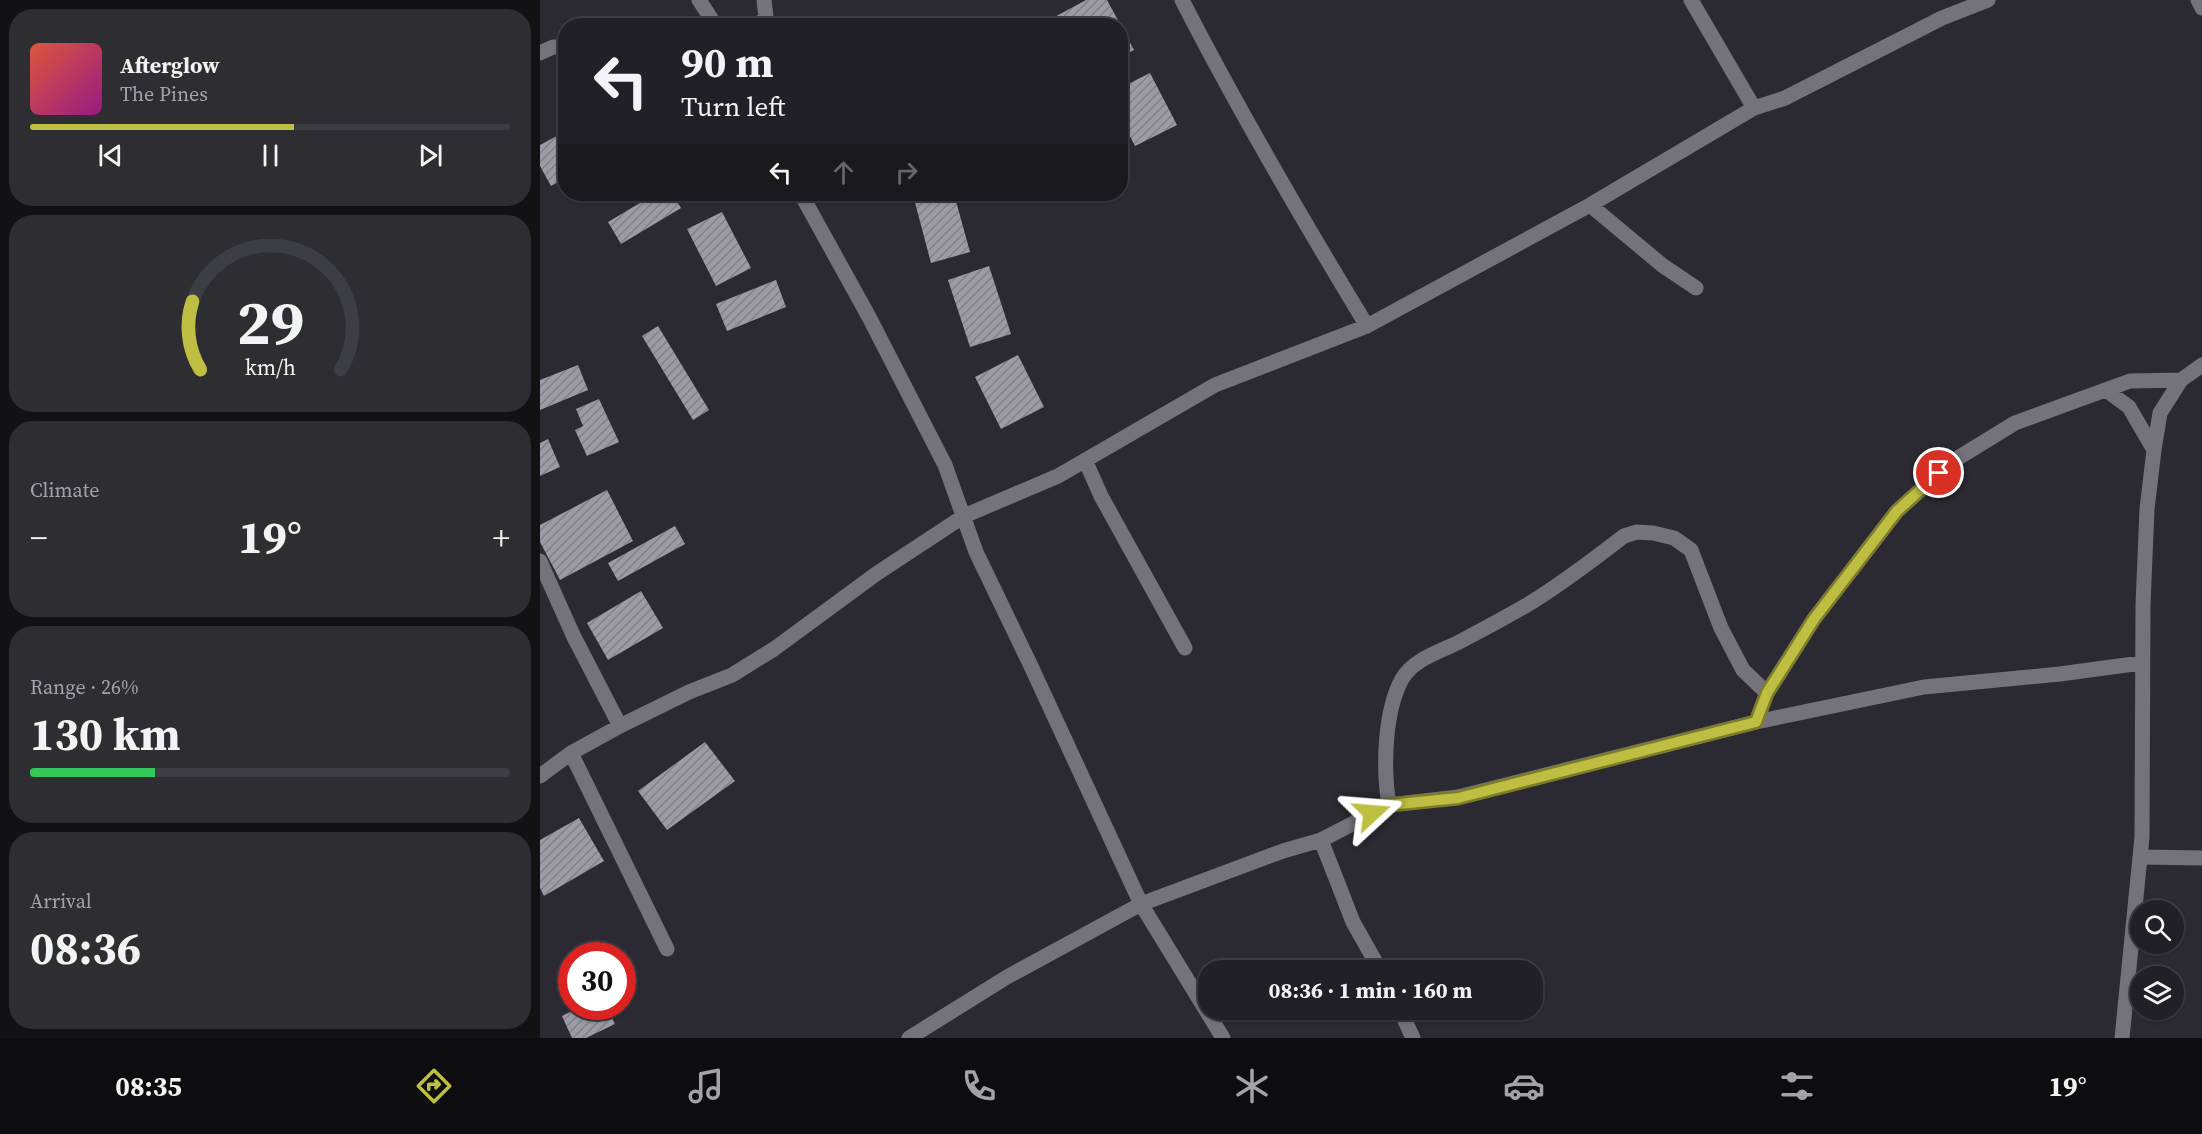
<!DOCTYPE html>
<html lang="en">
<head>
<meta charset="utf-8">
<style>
  body { margin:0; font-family:"Source Serif 4",serif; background:#2d2d32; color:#f1f3f6; height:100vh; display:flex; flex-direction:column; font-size:22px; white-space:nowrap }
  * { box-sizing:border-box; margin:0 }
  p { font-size:20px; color:#a2a3a7 }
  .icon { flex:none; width:33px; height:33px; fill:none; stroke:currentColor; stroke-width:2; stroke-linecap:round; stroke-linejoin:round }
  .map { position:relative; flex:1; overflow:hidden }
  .sheet { display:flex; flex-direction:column; gap:9px; padding:9px; background:#121215; width:540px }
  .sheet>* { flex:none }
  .guide { position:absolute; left:18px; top:18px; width:570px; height:183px; border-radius:24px; box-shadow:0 2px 4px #0004,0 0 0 2px #3d3e43; background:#202026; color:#f1f3f6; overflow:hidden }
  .controls { position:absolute; left:1590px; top:900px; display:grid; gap:12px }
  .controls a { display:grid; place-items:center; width:54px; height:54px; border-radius:50%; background:#202026; box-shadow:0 2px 4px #0004,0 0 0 2px #3d3e43; font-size:30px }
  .speed { position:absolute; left:18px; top:942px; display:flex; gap:12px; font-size:30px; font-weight:700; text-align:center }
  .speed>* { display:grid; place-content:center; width:78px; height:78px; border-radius:50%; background:#202026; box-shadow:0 2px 4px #0004,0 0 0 2px #3d3e43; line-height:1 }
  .speed .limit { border:9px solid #d22; background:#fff; color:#111 }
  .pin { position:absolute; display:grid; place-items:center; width:51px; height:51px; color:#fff; margin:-26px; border:3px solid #fff; border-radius:50%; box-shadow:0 2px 6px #0007 }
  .me { position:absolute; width:66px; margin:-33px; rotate:71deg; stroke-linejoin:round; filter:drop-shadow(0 0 4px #0008) }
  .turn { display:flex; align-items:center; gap:21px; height:126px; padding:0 24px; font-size:27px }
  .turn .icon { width:78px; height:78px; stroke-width:2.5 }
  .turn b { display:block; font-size:42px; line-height:51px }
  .lanes { display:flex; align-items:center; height:57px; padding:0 24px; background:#0003; justify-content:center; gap:30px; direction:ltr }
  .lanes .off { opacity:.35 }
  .big { font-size:45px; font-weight:700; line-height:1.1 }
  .sheet .widget { flex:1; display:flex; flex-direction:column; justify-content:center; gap:9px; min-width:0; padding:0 21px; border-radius:24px; background:#2d2d32 }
  .sheet .dial { align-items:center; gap:0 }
  .dial svg { height:156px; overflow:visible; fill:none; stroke:#3d3e43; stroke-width:7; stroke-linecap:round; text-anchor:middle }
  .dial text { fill:#f1f3f6; stroke:none }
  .song { display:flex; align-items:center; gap:18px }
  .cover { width:72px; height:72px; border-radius:9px; background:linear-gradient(135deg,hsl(10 70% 55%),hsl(310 70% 35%)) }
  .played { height:6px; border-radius:3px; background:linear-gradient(90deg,#bebe42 55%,#3d3e43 55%) }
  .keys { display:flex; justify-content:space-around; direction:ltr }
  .heat { display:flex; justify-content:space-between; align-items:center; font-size:33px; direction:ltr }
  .charge { height:9px; border-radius:4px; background:linear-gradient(90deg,#34c759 26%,#3d3e43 0) }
  .trip { position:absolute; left:658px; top:960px; width:345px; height:60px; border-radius:24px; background:#202026; box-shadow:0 2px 4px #0004,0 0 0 2px #3d3e43; font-weight:700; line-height:60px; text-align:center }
  .dock { display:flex; height:96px; justify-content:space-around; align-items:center; background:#0d0d0f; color:#a2a3a7 }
  .dock .icon { width:42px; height:42px }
  .dock .active { color:#bebe42 }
  .dock b { font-size:27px; color:#f1f3f6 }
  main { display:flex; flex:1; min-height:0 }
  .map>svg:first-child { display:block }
</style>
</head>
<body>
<main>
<section class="sheet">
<div class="widget">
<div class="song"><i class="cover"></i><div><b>Afterglow</b><p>The Pines</p></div></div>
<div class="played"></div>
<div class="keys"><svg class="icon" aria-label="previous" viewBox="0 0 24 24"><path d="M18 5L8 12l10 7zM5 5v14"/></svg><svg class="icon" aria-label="pause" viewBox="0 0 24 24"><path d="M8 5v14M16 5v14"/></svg><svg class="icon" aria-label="next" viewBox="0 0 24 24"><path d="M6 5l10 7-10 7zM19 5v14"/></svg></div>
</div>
<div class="widget dial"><svg viewBox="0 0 100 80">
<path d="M14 69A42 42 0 1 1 86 69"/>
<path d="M14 69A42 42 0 0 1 10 34" stroke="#bebe42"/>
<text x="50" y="56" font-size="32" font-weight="700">29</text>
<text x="50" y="72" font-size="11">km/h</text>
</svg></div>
<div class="widget"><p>Climate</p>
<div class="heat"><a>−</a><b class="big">19°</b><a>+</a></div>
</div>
<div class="widget"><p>Range · 26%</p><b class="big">130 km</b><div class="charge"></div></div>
<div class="widget"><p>Arrival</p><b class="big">08:36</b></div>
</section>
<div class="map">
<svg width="1662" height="1038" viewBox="0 0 1662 1038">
  <defs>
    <pattern id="building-hatch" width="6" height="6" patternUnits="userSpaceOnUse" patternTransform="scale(1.5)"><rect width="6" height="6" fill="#9c9ba5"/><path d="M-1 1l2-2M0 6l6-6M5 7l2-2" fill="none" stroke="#808087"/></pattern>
  </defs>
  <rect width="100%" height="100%" fill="#2b2a32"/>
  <path fill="url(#building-hatch)" d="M546 0H567L594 50 580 57V26H498Z
    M610 73 637 125 595 146 580 117V88Z
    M26 131V178L11 186 0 166V145Z
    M115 194H132L141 208 81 244 68 222Z
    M379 194H414L430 252 391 263 373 195Z
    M182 212 211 268 176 286 147 229Z
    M449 266 471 334 430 347 408 280Z
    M236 280 246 307 187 331 176 304Z
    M118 326 169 410 153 420 102 336Z
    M478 355 504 407 461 429 435 377Z
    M38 365 48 390 0 410V380Z
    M59 399 79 442 47 456 35 430 43 426 36 409Z
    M8 439 20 467 0 476V443Z
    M67 490 93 541 20 580 0 542V525Z
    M135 526 145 544 78 581 68 563Z
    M101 591 123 628 68 660 47 623Z
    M165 742 195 781 127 830 98 791Z
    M39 818 64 861 4 896 0 888V840Z
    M42 1006H66L75 1024 46 1038H32L22 1016Z"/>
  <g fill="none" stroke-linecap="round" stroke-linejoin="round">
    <path stroke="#74737c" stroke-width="15" d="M159 0 176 26
      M642 0C699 111 762 219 827 326
      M1151 0 1214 108
      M1658 0 1662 8
      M217 26 226 17 224 0
      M0 53 13 47H26
      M261 194 329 317 405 465 436 552 490 664 601 904 683 1038
      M1050 205 1122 265 1156 288
      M1566 390 1589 407 1614 450
      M545 460 561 496 645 648
      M0 561 33 635 80 726
      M1216 722 1227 693 1274 619 1357 511 1413 461 1475 423 1590 381 1641 380
      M31 753 127 949
      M0 776 31 753 80 726 149 692 192 675 234 649 336 574 424 516 518 476 675 385 827 326 1050 205 1214 108 1245 98 1402 18 1448 0
      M849 805C843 769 844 712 862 679 874 658 903 651 923 640 944 629 966 617 987 605 1020 585 1053 560 1084 536L1097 532 1113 533 1134 538 1151 550 1181 628 1203 670 1227 693
      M781 840 813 922 840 970
      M1600 857 1662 858
      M860 1010 873 1038
      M369 1038 467 977 601 904 743 851 781 840 849 805 918 797 1216 722 1384 687 1520 674 1601 663
      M1582 1038 1602 837 1603 605 1607 509 1614 450 1620 413 1641 380 1662 365"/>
  </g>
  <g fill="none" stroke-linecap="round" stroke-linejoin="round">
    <g stroke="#7c7c2b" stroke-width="15">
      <path id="route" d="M832 813 849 805 918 798 1216 722 1227 693 1274 619 1357 511 1399 473"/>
    </g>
    <use href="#route" stroke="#bebe42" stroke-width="10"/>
  </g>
</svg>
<div class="controls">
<a><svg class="icon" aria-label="search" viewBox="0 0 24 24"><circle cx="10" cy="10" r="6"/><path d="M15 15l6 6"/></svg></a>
<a><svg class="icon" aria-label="layers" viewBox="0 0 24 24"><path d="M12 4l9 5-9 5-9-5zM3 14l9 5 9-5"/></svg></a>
</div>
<div class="speed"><div class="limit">30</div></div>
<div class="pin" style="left:1399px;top:473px;background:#d93025"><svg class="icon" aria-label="arrive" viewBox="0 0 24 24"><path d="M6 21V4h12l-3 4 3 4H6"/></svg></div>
<svg class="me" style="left:832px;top:813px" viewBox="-20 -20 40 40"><path d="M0-17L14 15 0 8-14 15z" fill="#bebe42" stroke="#fff" stroke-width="4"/></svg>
<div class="trip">08:36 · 1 min · 160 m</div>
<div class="guide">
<div class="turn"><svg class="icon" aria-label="left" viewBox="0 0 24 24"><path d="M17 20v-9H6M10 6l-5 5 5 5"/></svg><div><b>90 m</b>Turn left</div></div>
<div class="lanes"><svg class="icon" aria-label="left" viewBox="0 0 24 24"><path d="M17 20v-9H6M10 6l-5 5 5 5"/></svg><svg class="icon off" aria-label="ahead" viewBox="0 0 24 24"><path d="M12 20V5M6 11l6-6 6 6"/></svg><svg class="icon off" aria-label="right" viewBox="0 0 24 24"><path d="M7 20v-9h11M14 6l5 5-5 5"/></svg></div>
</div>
</div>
</main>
<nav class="dock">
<b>08:35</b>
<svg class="icon active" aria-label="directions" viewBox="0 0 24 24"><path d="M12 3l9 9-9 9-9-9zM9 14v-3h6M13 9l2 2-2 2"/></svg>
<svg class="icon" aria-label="music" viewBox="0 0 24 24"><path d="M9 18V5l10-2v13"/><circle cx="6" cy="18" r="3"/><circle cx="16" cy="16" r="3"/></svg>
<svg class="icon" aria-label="phone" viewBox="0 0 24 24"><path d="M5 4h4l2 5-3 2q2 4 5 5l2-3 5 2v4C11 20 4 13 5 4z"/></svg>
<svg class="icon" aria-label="climate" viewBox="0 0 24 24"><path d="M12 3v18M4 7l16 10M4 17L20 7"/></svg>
<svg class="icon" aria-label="car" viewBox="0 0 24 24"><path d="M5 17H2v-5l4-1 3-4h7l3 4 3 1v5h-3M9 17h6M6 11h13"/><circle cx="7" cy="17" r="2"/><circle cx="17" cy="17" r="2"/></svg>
<svg class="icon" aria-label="filters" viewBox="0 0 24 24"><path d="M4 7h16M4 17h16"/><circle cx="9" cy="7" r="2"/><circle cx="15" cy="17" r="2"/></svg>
<b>19°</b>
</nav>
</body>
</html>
